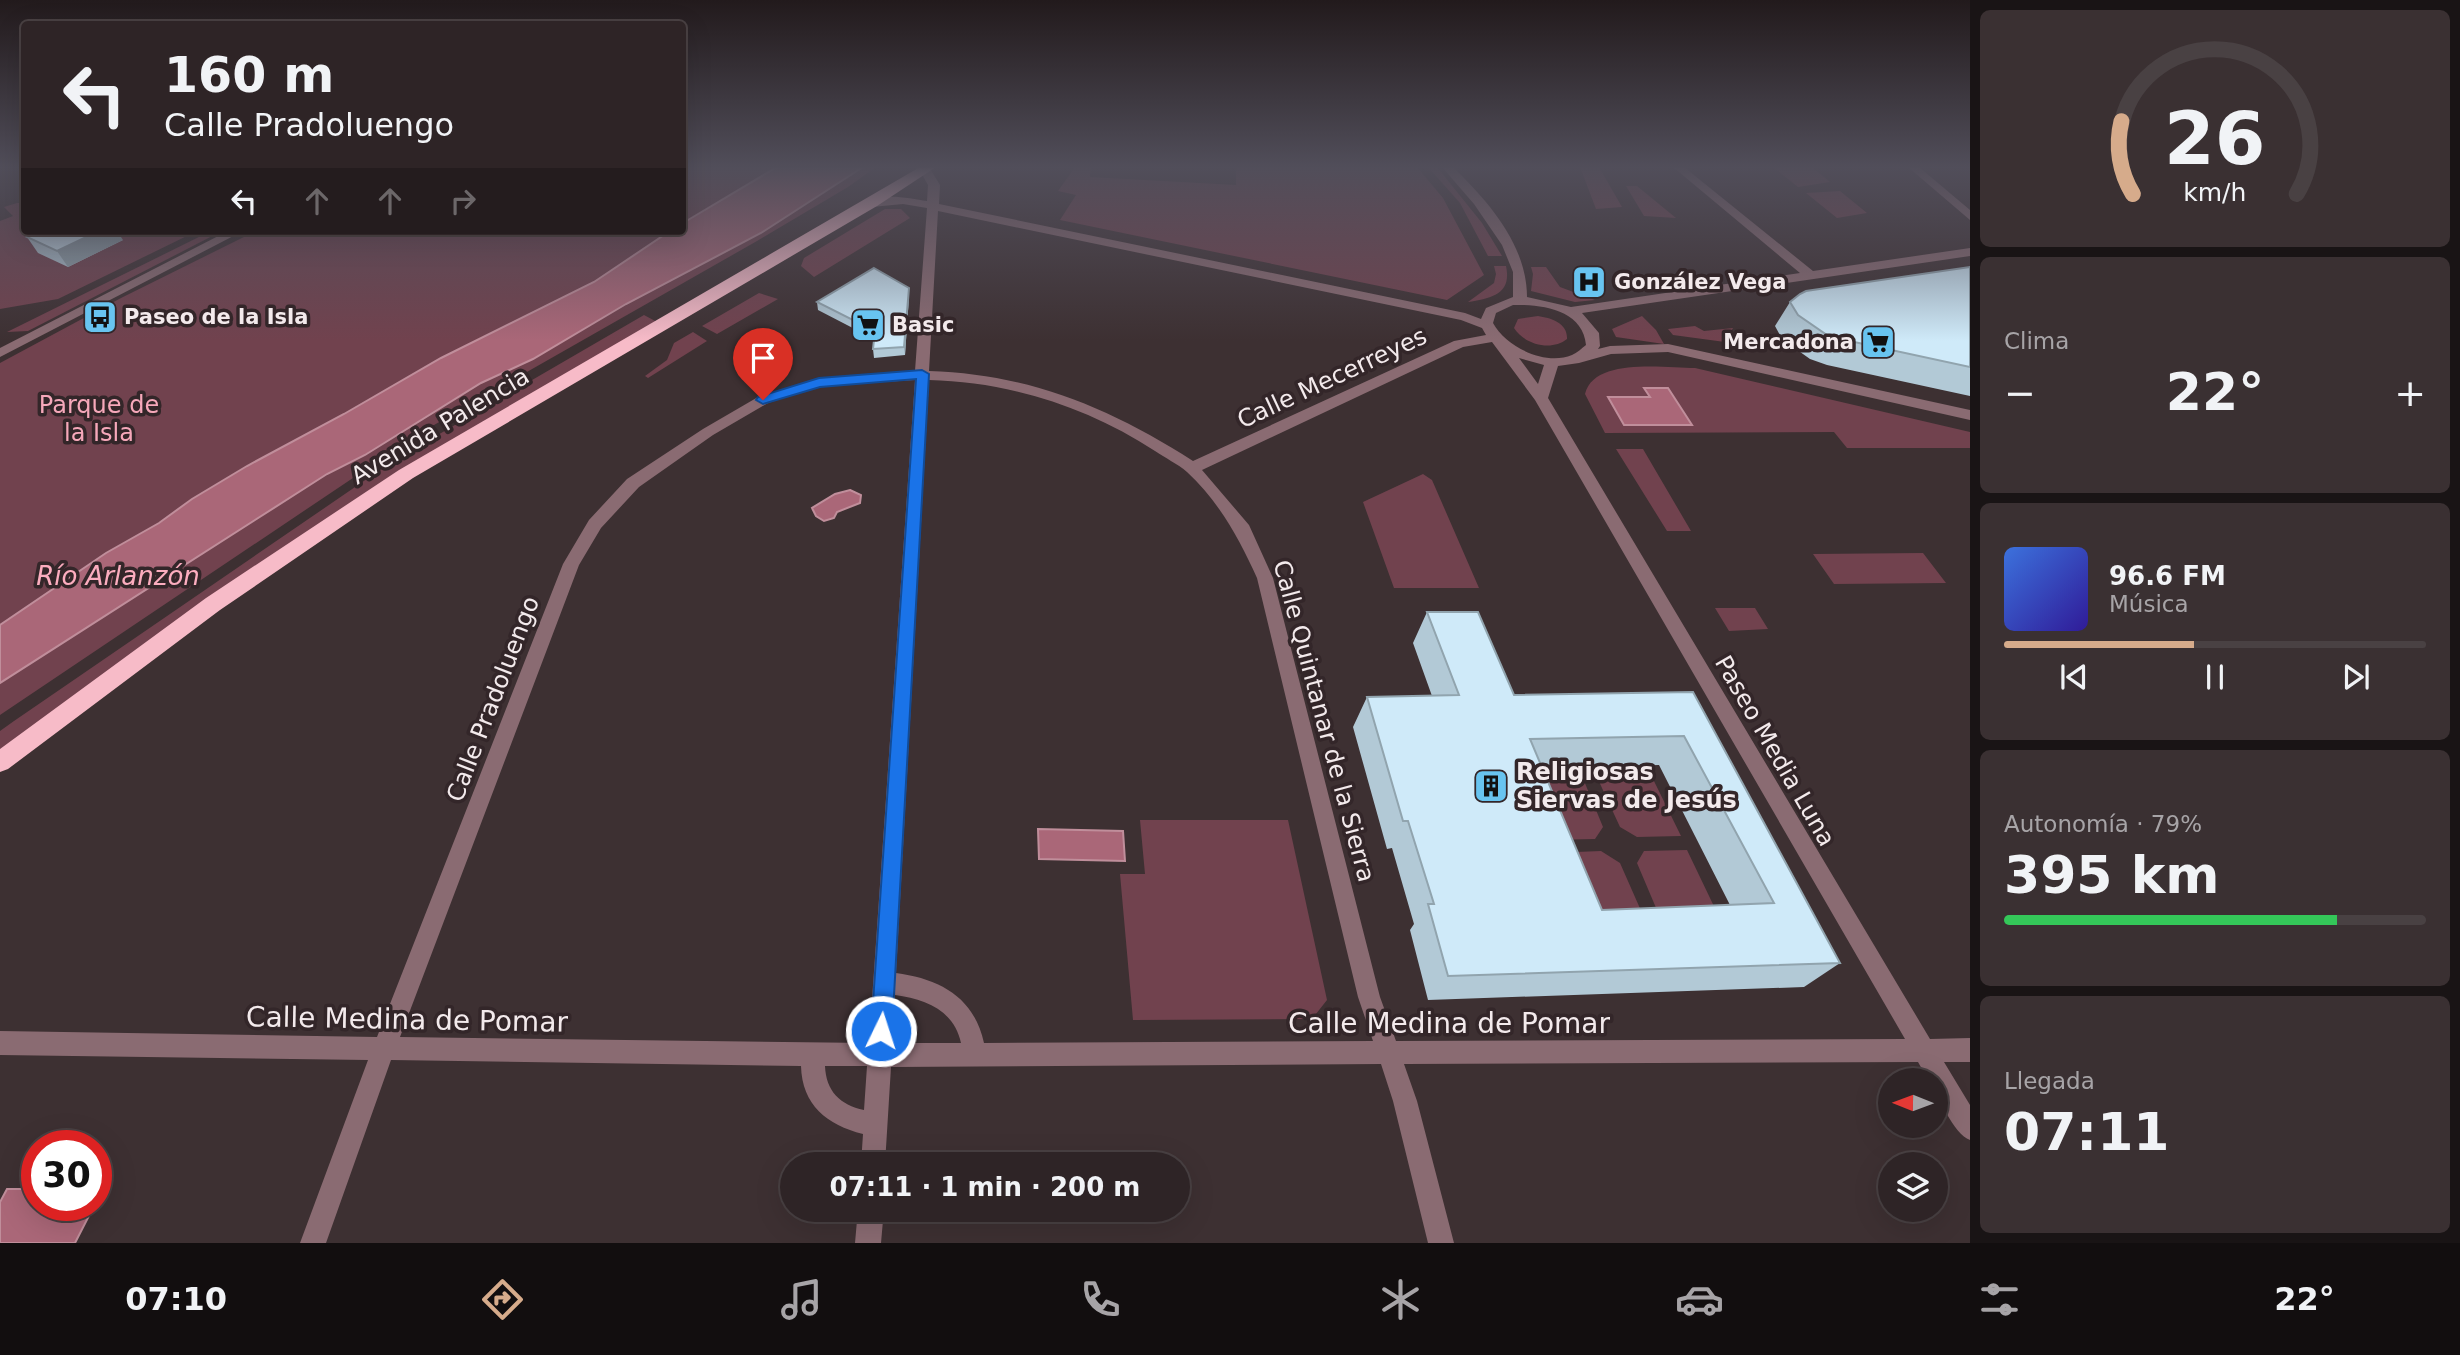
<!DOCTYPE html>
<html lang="es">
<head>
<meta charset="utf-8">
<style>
  body { margin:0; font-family:"DejaVu Sans",sans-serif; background:#3a3032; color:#f1f3f6; height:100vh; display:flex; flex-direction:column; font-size:26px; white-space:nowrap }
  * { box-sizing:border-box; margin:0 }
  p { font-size:23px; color:#a7a4a7 }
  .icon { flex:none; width:38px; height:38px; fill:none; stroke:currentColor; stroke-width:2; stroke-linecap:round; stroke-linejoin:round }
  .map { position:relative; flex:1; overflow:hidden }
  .details { display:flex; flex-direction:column; gap:10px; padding:10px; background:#191415; width:490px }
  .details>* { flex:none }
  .top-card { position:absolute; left:21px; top:21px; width:665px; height:214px; border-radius:7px; box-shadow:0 7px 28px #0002,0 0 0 2px #494143; background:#2e2426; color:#f1f3f6; overflow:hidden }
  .needle { width:46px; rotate:271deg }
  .fabs { position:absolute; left:1878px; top:1068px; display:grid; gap:14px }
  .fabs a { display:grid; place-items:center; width:70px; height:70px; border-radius:50%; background:#2e2426; box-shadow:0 7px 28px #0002,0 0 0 2px #494143; font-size:35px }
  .speed { position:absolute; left:21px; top:1130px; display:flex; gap:14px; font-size:35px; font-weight:700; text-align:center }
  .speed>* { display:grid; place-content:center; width:91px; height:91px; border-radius:50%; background:#2e2426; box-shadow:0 7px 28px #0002,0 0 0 2px #494143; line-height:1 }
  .speed .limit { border:10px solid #d22; background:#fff; color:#111 }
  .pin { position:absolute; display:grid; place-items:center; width:60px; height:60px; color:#fff; margin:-72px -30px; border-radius:50% 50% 50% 0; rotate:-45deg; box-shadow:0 0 7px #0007 }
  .pin .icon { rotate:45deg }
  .me { position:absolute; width:77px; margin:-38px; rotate:4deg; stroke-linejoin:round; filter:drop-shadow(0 0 5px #0008) }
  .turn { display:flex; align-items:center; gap:24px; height:147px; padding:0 28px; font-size:32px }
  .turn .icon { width:91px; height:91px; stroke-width:2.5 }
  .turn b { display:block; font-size:49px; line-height:60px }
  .lanes { display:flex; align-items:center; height:66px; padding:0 28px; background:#0003; justify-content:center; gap:35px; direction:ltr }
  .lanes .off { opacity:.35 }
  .big { font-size:52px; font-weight:700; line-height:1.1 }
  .details .tile { flex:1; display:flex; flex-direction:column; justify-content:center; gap:10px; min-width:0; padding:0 24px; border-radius:10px; background:#3a3032 }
  .details .dial { align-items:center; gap:0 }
  .dial svg { height:182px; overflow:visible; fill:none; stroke:#494143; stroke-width:7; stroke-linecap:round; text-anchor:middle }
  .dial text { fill:#f1f3f6; stroke:none }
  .song { display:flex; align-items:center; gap:21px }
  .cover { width:84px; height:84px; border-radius:10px; background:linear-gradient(135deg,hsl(220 70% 55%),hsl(250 70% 35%)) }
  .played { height:7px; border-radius:4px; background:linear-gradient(90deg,#d6ab8b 45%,#494143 45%) }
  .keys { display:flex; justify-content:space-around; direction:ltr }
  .heat { display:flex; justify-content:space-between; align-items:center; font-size:38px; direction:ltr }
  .charge { height:10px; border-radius:5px; background:linear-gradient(90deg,#34c759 79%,#494143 0) }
  .trip { position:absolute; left:780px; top:1152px; width:410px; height:70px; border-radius:35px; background:#2e2426; box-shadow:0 7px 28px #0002,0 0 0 2px #494143; font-weight:700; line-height:70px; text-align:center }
  .dock { display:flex; height:112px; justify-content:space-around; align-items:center; background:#120e0f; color:#a7a4a7 }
  .dock .icon { width:49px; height:49px }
  .dock .current { color:#d6ab8b }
  .dock b { font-size:32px; color:#f1f3f6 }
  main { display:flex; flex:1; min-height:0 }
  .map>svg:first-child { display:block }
</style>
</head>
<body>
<main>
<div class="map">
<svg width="1970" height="1243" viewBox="0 0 1970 1243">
  <rect width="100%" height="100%" fill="#3d3032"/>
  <path fill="#71424e" d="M683 167H876L848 187 757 241 420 433 0 715V363L121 298 256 231H682Z
    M1075 167H1091L1090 177 1236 185V167H1417L1443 198 1484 275 1447 300 1060 220 1076 195 1058 191Z
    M1428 167H1437L1482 223 1502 256H1488L1460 203Z
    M1580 167H1599L1622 207 1596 209Z
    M1773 167H1812L1830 182 1798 187Z
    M1626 186H1637L1676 218 1644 216Z
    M1840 191 1867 213 1837 218 1806 193Z
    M17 203H24V231H197L58 299 0 309V221L13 216 4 207Z
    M885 209H901L910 218 814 277 801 266 804 258Z
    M211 231H222L28 331 7 332Z
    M1494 266H1506C1512 294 1492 298 1468 302L1494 283 1496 274Z
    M1531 267H1546L1560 287 1595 300 1575 302 1531 291 1533 274Z
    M759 293 778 299 717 334 702 326Z
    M644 315 657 322 514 405 0 755V731L14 721 393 461Z
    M1538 316C1551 318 1568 323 1567 339 1551 352 1524 344 1514 328L1518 319Z
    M1642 316 1656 330 1664 344 1616 337 1612 329Z
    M1695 326 1704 331 1733 328 1725 342 1673 335 1668 329Z
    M693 332 707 341 648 378 645 376 667 360 674 343Z
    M1695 368 1970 432V448H1847L1834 432 1605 433 1585 394C1594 357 1665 368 1695 368Z
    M1616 449H1643L1691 531H1667Z
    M1423 474 1432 480 1479 588H1394L1363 502Z
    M1923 553 1946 583 1834 584 1813 554Z
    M1715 608H1755L1768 629 1729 631Z
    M1596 775H1651L1681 836 1637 837 1620 827Z
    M1582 776 1603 827 1595 839 1547 840 1521 777Z
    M1140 820H1288L1327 1000 1312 1019 1133 1020 1120 874H1145Z
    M1687 850 1721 921 1662 922 1637 863 1644 851Z
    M1601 851 1620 863 1646 922 1601 924 1551 853Z"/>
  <path fill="#aa6778" stroke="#c08e9b" stroke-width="2" d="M777 167H863L761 233 626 304 533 359 481 383 365 455 327 474 0 683V625L106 553 159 523 192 499 247 466 344 414 441 358 594 282 670 231H682L683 223Z
    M1644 388H1668L1692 425H1624L1608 397H1650Z
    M850 490 861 495 860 503 837 512 834 518 824 521 816 516 812 508 835 494Z
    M1038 829 1123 831 1125 861 1039 859Z
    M7 1189H37V1206H94L75 1243H0V1202Z"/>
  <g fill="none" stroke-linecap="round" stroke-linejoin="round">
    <path fill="#8a6b72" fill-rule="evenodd" d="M921 167H929L940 185 939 204 1465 313 1481 319 1486 308 1513 297V272L1502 245 1474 204 1442 167H1453C1488 201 1527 245 1527 297L1571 307 1800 273 1673 167H1684L1813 271 1970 248V256L1582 313 1599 333 1600 346 1598 349 1610 346 1668 344 1970 410V420L1668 352 1611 354 1579 363 1558 366 1548 398 1930 1039 1970 1038V1062H1944L1970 1105V1140C1954 1134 1936 1097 1936 1080H1928L1918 1062 1404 1064 1417 1101 1454 1243H1428L1393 1101 1381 1064 891 1067 885 1164H861L863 1134C827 1125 802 1105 801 1066L391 1060 326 1243H300L368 1060 0 1055V1031L377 1037 563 564 589 520 627 479 703 429 758 397 819 378 915 371 927 208 903 204 872 207 866 203C881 192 909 198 927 201L928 185 919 169ZM938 211 1461 320 1482 328 1486 335 1454 341 1193 461C1110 408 1029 374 929 371ZM1513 305C1542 304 1583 310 1586 345 1582 348 1577 353 1572 355 1545 366 1506 347 1493 323L1496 313ZM1492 342 1535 400 1905 1039 1396 1041 1380 997 1273 578 1249 525 1202 470 1463 347ZM1519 358 1544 365 1538 384ZM915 380 869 1043 400 1037 579 565 601 528 639 487 713 435 768 403 820 386ZM929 380C1010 382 1088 407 1155 451 1165 458 1178 464 1187 472 1218 500 1240 540 1257 578L1358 997 1373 1041 984 1043C974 997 940 979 896 973ZM895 995C925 999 954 1010 961 1043H892ZM825 1066H867L864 1110C840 1105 826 1091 825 1066Z
      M1908 167H1919L1970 210V220Z
      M228 231H243L0 357V348Z
      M858 1209H884L881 1243H855Z"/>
    <path fill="#f7bbc8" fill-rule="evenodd" d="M920 167H936L877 206 413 478 220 610 8 769 0 772V749L206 598 399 470Z"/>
  </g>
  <path fill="#b2c9d6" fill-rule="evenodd" d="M27 237 123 240 68 267 38 253Z
    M1970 267V396L1827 365 1810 359 1782 339 1775 326 1790 302Z
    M909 296 905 355 874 358 873 349 874 339 818 310 817 302Z
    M1427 612 1514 695 1693 692 1840 963 1804 987 1428 1000 1410 930 1414 924 1392 848 1387 849 1353 727 1367 697 1432 696 1413 643ZM1659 765 1730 905 1602 910 1542 768Z"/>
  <path fill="#91a4ae" d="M99 231H117L123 240 68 267 57 251Z
    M909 288V296L905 355 904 347Z"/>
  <path fill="#cfeaf9" stroke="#91a4ae" stroke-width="2" fill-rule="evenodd" d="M39 231H99L57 251 27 237Z
    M1970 267V367L1845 340 1827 335 1798 315 1790 302 1800 294 1806 291Z
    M874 268 909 288 904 347 873 349 875 331 817 302Z
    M1427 612H1478L1514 695 1693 692 1840 963 1448 976 1428 904H1434L1408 821H1403L1367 697 1459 695ZM1684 736 1774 903 1602 910 1530 739Z"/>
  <linearGradient id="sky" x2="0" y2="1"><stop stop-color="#221a1c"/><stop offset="0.49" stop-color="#514e5a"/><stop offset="1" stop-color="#514e5a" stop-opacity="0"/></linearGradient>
  <rect width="1970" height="341" fill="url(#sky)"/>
  <path fill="#1a73e8" stroke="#114b97" stroke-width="2" d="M922 370 929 374 892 1031 889 1038 881 1041 874 1038 871 1031 916 379 820 387 763 404 756 400 758 397 819 378Z"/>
  <defs>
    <g id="hospital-square" transform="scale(1.75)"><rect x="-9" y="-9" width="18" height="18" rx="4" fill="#68c4f0" stroke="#332629"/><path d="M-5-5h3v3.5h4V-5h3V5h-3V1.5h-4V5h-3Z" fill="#111"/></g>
    <g id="bus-square" transform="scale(1.75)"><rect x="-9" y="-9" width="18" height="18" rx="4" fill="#68c4f0" stroke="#332629"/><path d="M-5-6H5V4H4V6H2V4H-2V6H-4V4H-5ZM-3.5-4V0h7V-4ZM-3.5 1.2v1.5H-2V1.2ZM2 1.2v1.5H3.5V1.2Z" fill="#111"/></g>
    <g id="supermarket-square" transform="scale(1.75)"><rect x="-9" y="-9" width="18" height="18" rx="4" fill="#68c4f0" stroke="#332629"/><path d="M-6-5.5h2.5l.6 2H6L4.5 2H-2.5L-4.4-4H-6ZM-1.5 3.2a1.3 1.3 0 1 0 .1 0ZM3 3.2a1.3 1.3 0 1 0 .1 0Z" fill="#111"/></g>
    <g id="building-square" transform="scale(1.75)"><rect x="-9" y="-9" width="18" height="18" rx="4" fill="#68c4f0" stroke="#332629"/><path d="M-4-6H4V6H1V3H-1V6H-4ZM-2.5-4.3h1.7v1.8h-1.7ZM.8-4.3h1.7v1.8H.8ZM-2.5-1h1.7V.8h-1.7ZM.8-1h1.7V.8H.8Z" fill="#111"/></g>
  </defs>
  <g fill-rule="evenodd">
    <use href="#hospital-square" x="1589" y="282"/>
    <use href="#bus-square" x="100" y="317"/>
    <use href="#supermarket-square" x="868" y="325"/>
    <use href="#supermarket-square" x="1878" y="342"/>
    <use href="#building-square" x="1491" y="786"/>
  </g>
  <g text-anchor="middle" stroke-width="7" stroke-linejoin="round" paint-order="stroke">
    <g font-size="21" font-weight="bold" fill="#f3eaec" stroke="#332629" text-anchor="start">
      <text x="1614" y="289">González Vega</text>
      <text x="124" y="324">Paseo de la Isla</text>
      <text x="892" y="332">Basic</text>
      <text x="1854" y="349" text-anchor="end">Mercadona</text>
    </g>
    <g font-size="24" fill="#f3eaec" stroke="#332629">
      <text transform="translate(1332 378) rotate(-25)" y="8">Calle Mecerreyes</text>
      <text transform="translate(440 426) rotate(-31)" y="8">Avenida Palencia</text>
      <text transform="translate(493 699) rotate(-69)" y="8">Calle Pradoluengo</text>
      <text transform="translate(1324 721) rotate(75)" y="8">Calle Quintanar de la Sierra</text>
      <text transform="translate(1775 751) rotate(60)" y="8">Paseo Media Luna</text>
    </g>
    <g font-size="24" fill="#f6a8ba" stroke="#332629">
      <text x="99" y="413">Parque de<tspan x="99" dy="28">la Isla</tspan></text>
    </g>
    <g font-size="24" font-weight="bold" fill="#f3eaec" stroke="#332629" text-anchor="start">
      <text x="1516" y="780">Religiosas<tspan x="1516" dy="28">Siervas de Jesús</tspan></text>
    </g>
    <g font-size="26" font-style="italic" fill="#fcadbf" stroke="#332629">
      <text x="118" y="585">Río Arlanzón</text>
    </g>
    <g font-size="28" fill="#f3eaec" stroke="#332629">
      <text transform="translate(407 1019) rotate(1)" y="10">Calle Medina de Pomar</text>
      <text x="1449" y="1033">Calle Medina de Pomar</text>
    </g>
  </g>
</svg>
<div class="fabs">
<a><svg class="needle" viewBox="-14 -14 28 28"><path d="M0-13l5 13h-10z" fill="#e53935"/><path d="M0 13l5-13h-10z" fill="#a7a4a7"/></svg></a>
<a><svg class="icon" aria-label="layers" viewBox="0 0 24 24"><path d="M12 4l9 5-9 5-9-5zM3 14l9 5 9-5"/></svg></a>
</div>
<div class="speed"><div class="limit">30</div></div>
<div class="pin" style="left:763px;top:400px;background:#d93025"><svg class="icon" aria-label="arrive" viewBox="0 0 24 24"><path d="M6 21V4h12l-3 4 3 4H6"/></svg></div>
<svg class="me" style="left:881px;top:1031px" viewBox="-20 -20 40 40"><circle r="17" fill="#1a73e8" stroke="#fff" stroke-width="3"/><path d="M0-11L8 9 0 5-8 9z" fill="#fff"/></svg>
<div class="trip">07:11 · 1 min · 200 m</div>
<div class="top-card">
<div class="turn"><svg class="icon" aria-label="left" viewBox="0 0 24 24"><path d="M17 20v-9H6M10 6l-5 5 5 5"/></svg><div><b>160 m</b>Calle Pradoluengo</div></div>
<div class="lanes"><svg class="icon" aria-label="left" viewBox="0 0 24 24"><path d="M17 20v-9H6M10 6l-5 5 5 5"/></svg><svg class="icon off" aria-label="ahead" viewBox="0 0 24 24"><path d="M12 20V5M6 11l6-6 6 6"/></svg><svg class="icon off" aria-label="ahead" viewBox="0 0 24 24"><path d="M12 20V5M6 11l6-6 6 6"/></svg><svg class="icon off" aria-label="right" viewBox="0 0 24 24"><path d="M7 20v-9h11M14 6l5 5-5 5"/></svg></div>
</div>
</div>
<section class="details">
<div class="tile dial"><svg viewBox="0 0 100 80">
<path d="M14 69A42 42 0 1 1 86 69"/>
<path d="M14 69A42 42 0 0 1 9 37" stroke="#d6ab8b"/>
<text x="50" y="56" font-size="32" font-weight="700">26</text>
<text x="50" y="72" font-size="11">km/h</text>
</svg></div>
<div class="tile"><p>Clima</p>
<div class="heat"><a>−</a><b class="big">22°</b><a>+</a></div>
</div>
<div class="tile">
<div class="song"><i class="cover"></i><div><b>96.6 FM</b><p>Música</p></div></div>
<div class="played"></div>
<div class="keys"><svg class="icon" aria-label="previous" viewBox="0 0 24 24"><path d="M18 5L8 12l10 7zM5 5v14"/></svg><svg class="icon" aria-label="pause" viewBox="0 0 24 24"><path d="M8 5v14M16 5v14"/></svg><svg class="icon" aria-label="next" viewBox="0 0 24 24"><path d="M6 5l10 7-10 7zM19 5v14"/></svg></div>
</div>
<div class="tile"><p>Autonomía · 79%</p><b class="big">395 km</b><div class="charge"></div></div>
<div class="tile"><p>Llegada</p><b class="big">07:11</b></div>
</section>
</main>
<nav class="dock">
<b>07:10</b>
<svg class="icon current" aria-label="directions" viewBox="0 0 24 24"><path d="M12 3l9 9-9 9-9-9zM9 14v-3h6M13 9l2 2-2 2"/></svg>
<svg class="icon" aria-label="music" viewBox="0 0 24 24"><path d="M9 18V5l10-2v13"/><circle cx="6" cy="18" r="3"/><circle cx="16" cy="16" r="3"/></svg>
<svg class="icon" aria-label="phone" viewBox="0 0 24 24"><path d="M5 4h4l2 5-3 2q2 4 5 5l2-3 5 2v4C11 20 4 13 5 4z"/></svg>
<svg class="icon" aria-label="climate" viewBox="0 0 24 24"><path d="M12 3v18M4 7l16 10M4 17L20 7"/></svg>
<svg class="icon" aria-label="car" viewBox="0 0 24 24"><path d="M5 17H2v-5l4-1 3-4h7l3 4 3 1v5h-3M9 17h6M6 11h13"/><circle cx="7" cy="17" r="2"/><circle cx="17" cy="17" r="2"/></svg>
<svg class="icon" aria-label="filters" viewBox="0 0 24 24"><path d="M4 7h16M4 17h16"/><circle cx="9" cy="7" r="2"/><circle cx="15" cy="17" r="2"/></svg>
<b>22°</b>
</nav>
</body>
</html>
